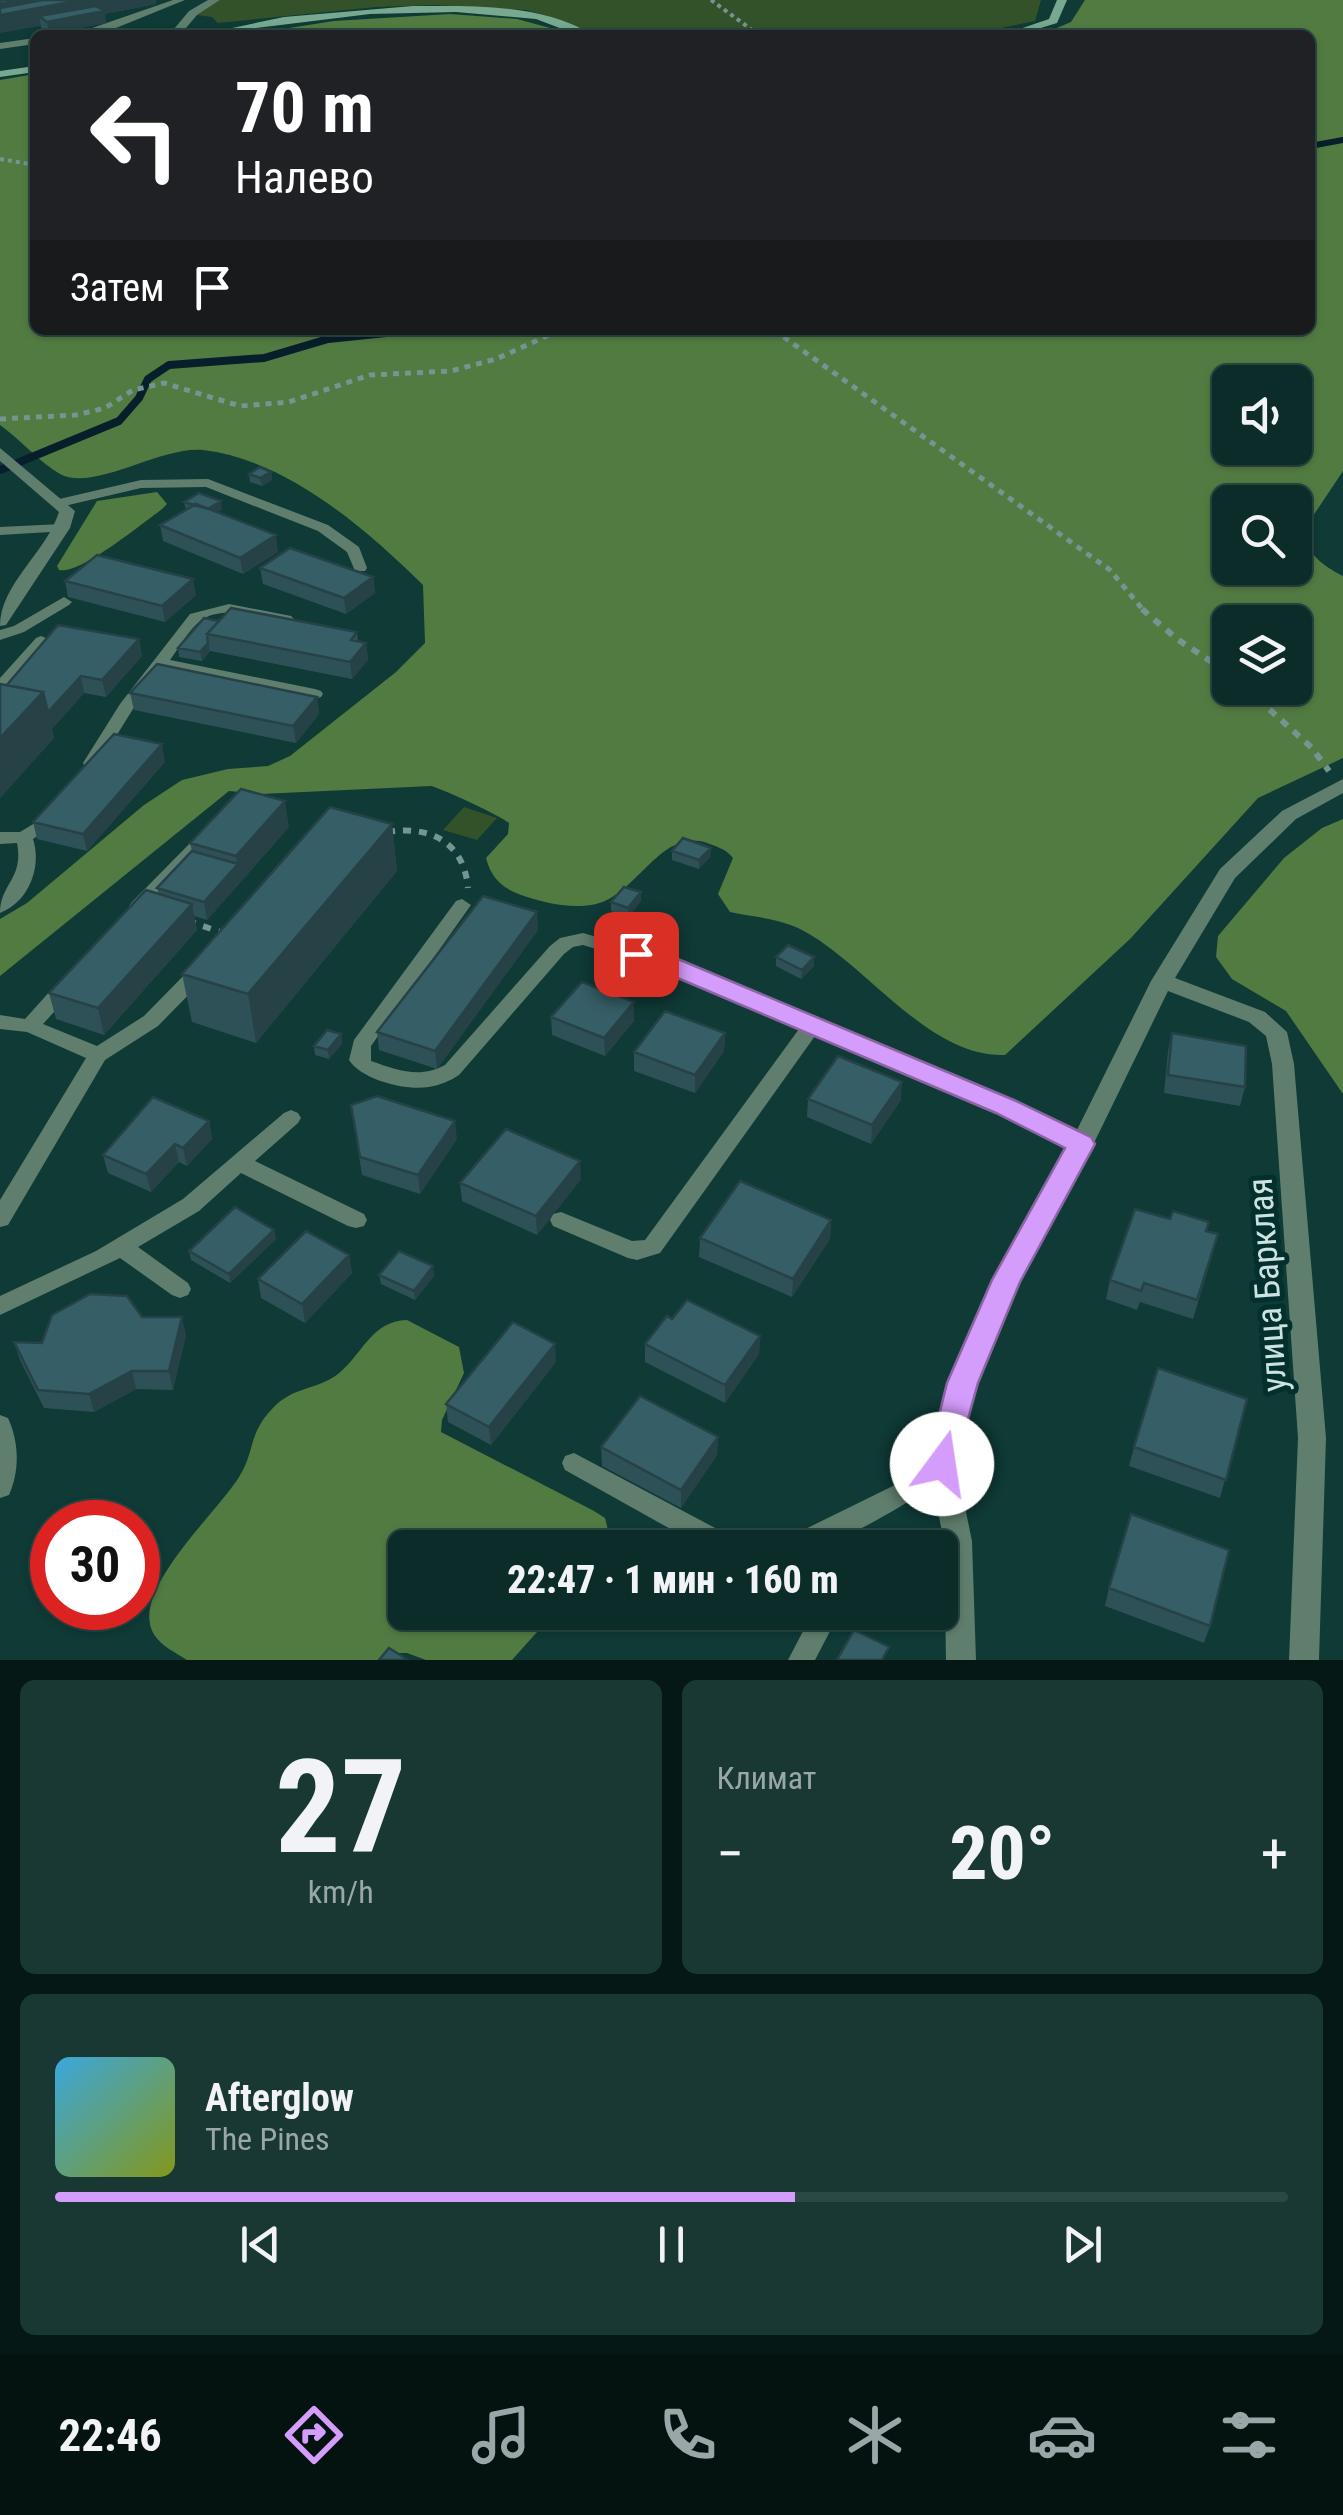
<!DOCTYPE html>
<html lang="ru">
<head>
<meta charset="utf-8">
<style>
  body { margin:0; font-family:"Roboto Condensed",sans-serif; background:#193834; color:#f1f3f6; height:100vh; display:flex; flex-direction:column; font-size:38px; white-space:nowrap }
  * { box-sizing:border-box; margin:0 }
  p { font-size:32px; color:#9aa7a8 }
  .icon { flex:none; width:55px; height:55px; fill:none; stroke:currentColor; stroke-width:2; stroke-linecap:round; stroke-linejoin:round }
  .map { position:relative; height:1660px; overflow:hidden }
  .sheet { display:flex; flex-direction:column; gap:20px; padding:20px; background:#061816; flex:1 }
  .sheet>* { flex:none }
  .banner { position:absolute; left:30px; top:30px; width:1285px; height:305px; border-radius:15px; box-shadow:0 2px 8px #0004,0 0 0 2px #2b4845; background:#202124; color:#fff; overflow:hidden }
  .controls { position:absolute; left:1212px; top:365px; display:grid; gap:20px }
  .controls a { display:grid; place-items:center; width:100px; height:100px; border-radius:15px; background:#0b2c28; box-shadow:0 2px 8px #0004,0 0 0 2px #2b4845; font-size:50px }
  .speed { position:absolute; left:30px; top:1500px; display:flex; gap:20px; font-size:50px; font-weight:700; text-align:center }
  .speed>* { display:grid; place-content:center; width:130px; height:130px; border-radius:50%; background:#0b2c28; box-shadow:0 2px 8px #0004,0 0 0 2px #2b4845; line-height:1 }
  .speed .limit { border:15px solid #d22; background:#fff; color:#111 }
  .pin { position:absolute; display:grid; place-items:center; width:85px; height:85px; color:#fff; margin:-42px; border-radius:20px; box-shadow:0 5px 15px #0006 }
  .me { position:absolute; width:110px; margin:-55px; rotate:14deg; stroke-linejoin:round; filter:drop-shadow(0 0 8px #0008) }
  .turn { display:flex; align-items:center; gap:35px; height:210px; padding:0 40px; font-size:45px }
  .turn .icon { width:130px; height:130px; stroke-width:2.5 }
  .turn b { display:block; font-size:70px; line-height:85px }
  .then { display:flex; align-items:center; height:95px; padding:0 40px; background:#0003; gap:20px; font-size:38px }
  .big { font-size:75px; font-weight:800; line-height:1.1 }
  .sheet .widget { flex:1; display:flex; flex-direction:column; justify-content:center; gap:15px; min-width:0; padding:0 35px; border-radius:15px; background:#193834 }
  .sheet .dial { align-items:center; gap:0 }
  .dial b { font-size:130px; line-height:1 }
  .song { display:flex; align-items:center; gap:30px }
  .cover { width:120px; height:120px; border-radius:15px; background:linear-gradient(135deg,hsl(200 70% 55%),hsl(70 70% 35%)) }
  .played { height:10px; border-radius:5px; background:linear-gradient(90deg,#d49cfb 60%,#2b4845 60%) }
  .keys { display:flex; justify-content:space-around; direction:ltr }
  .heat { display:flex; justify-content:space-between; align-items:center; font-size:55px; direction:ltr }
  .sheet .tiles { flex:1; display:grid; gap:20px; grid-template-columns:1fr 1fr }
  .widget:last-child { grid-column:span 2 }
  .trip { position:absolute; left:388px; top:1530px; width:570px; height:100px; border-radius:15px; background:#0b2c28; box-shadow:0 2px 8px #0004,0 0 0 2px #2b4845; font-weight:800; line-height:100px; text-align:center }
  .dock { display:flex; height:160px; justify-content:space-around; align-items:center; background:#041210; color:#9aa7a8 }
  .dock .icon { width:70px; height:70px }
  .dock .active { color:#d49cfb }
  .dock b { font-size:45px; color:#f1f3f6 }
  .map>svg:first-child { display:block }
</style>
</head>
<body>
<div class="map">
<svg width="1343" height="1660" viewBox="0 0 1343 1660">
  <rect width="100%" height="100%" fill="#0f3a36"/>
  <path fill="#345229" d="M220 0H1041L1035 21 969 35H600L527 10 435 5 376 7 218 23 212 17 197 15Z
    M464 807 497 818 477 840 443 830Z"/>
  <path fill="#527b42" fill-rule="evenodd" d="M1085 0H1343V471L1303 531C1308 555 1322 565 1343 576V758L1258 798 1130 939 1005 1055C927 1058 864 960 798 928 776 918 753 917 730 912L718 894 733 858C726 849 718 847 707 843 661 827 637 895 596 904 574 909 549 904 527 897 505 890 492 881 486 858L508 834 509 823C501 816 443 789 431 786L261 794 229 791 0 976V919L27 903 144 805 182 780 228 769 268 766 290 756 396 672 425 643 423 585C365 528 287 460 203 450 162 445 94 492 60 474 39 462 20 439 0 425V80L35 74V330H1310V35H1040L1071 22ZM1230 382H1295V448H1230ZM1230 502H1295V568H1230ZM1230 622H1295V688H1230Z
    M450 14 517 19 576 35H245L334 21Z
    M157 492 167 504 161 510C141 524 80 575 59 570L57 566 97 501Z
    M1343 819V1094L1286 1011 1232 979 1216 957 1218 936 1284 858 1322 828Z
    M407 1320 459 1347 464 1373 442 1420 441 1432 594 1511 605 1518 609 1534 602 1547 405 1548V1612L554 1613 512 1660H426L407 1653H394L387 1660H187C173 1651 153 1642 150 1624 141 1581 218 1511 239 1477 255 1452 248 1434 272 1409 293 1386 315 1391 338 1374 363 1354 371 1321 407 1320Z"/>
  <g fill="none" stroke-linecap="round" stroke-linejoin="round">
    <path stroke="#071e2b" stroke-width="6" d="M1310 146 1343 140"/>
    <path stroke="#071e2b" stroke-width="8" d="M0 470 119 421 139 398 148 379 169 365 264 358 328 339 415 330"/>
    <path stroke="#759592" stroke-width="4" stroke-dasharray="4 4" stroke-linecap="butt" d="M711 0 759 35
      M0 159 35 165"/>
    <path stroke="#759592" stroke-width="5" stroke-dasharray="6 6" stroke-linecap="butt" d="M774 330 1110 570 1144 611
      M0 419 76 415 105 408 133 390 164 383 240 406 289 402 370 375 451 371 496 359 560 330"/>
    <path stroke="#759592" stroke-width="6" stroke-dasharray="8 8" stroke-linecap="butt" d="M1142 609 1177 639 1230 674
      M1246 688 1312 748 1329 771
      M387 832C430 825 464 842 468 888
      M188 921 223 933"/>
    <path fill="#5f7e6e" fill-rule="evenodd" d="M173 0H185L111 30 72 35Z
      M35 38V44L0 49V43Z
      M208 479 328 525 359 547 367 568 365 571H355L347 552 318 531 206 487 141 488 60 507 53 503 55 500 141 480Z
      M62 524 67 525V531L0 535V527Z
      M64 597 72 602 69 605 24 632 0 640V630L14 626Z
      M229 604 291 616 294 619 286 624C262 618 221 603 199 622 188 631 179 648 170 660L315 689 321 691 323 694 321 697 315 699 164 669 133 709 97 767H85L83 763 120 704 190 614Z
      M41 636 46 638 49 641 46 644 6 691 0 693V678L36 638Z
      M53 812 62 817 59 821 33 839C42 867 29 902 0 913 0 884 24 879 17 843L0 844V832H20Z
      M207 830 216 836 213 840 144 910H132L129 906 132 902 201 832Z
      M462 899 471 905 371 1046V1061C397 1070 420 1079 445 1065L550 946 560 938 583 933 677 960 818 1022 1012 1101 1088 1140 1091 1145 1088 1150 1081 1153 1074 1150 998 1111 815 1036 660 1253 637 1260 628 1258 553 1226 550 1220 553 1214 561 1212 632 1241 645 1240 799 1029 663 970 583 945 573 947 564 954 459 1075C450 1081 440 1085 429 1087 406 1091 362 1080 349 1060L354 1040 456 901Z
      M200 965 207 966 209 971 207 976 158 1026 105 1060 8 1225 0 1227V1200L86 1058 27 1032 0 1029V1015L25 1019 60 980H74L77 985 74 990 43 1024 97 1046 144 1016 193 966Z
      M291 1110 298 1113 301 1118 298 1123 255 1161 364 1214 367 1220 364 1226 356 1228 348 1226 241 1173 199 1211 138 1247 188 1283 191 1289 188 1295 180 1298 172 1295 120 1258 0 1315V1296L96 1251 183 1199 284 1113Z
      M0 1415 8 1418C19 1442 20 1470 9 1495L0 1498Z
      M574 1453 717 1529 746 1540 749 1548H706L699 1545 565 1470 562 1463 565 1456Z
      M942 1454 951 1457 954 1464C943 1487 846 1539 820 1547 808 1550 792 1548 780 1548L783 1540 899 1483 933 1457Z
      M958 1530 967 1533 970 1541 967 1549 940 1555V1548H905L908 1540Z
      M813 1612H840L815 1660H788Z"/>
    <path fill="#5f7e6e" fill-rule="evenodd" d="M208 0H220L197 15 180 35H169L189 11Z
      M0 448 75 511 70 528 6 625 0 626C0 584 46 553 59 512L0 461Z
      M1343 779V793L1296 819 1235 878 1175 978 1265 1012 1287 1032 1294 1064 1326 1438 1319 1660H1289L1298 1438 1272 1064 1266 1036 1249 1022 1168 991 1093 1145 1018 1282 976 1383 956 1464 972 1541 976 1660H946L944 1541 928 1464 950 1383 993 1280 1070 1144 1151 981 1220 869 1282 811Z"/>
    <path fill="#77a990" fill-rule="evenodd" d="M1057 0H1067L1057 23 1018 35H1002L1049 19Z
      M413 6C473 6 541 3 593 35H578L536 19 456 12 370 14 199 35 284 17Z
      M35 66V72L0 77V71Z"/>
  </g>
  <path fill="#2e5158" d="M0 0H156V4L105 14 106 23 49 34 41 28V26Z
    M271 472 272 480 262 486 250 482 249 474Z
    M184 502 222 509 217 512 278 552 243 574 163 541 160 525 186 510Z
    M260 568 373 577 375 593 346 614 263 584Z
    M65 581 196 595 165 622 68 597Z
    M219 621 357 632 358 641 366 643 368 660 352 679 210 651 202 661 179 657 178 648Z
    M139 639 142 656 106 697 84 693 52 729 54 738 0 798V684L7 685Z
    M130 693 317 697 319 714 296 743 134 710Z
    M165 762 87 851 37 839 33 822Z
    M392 824 397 871 256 1043 192 1022 182 974Z
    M289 827 207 920 194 916 197 930 104 1035 56 1019 49 993 159 894 157 888 192 851 190 843Z
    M711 848 710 857 699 869 672 860V851Z
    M641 901 628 917 611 911V902Z
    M538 930 437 1069 379 1050 377 1032Z
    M776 957 814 966 801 979 776 966Z
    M551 1017 634 1021 605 1056 552 1035Z
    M725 1033 724 1051 695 1093 634 1071V1052Z
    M1172 1033 1245 1087 1240 1106 1164 1093 1168 1051Z
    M341 1034 342 1044 329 1059 315 1055 314 1046Z
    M808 1099 901 1100 871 1144 807 1117Z
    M351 1105 457 1139 420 1194 362 1175Z
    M209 1121 212 1139 187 1166 179 1162 151 1192 108 1173 103 1155Z
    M581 1179 537 1235 462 1201 460 1183Z
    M831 1220 830 1239 792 1297 699 1257 700 1238Z
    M274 1230 276 1239 230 1283 191 1260 189 1251Z
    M1206 1231 1213 1253 1193 1319 1140 1302 1137 1310 1106 1299 1110 1280Z
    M349 1255 352 1273 305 1323 261 1298 258 1279Z
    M379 1275 434 1276 415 1300 381 1284Z
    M142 1317 186 1335 173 1390 136 1389 94 1412 44 1408 20 1360 14 1342 42 1343Z
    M672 1319 760 1336 759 1354 725 1403 645 1362V1344Z
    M556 1362 491 1445 448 1422 446 1404Z
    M1247 1399 1220 1498 1129 1466 1134 1447Z
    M718 1437 717 1455 681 1508 602 1466 601 1447Z
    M1109 1588 1210 1626 1204 1643 1105 1606Z"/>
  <path fill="#264247" d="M21 0H156V4L105 14 106 23 49 34 47 22 39 16 41 26 0 33V4Z
    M271 472 272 480 262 486 260 478Z
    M221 501 222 509 207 518 206 510Z
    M276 535 278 552 243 574 240 558Z
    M373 577 375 593 346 614 344 598Z
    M193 579 196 595 165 622 162 606Z
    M139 639 142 656 106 697 102 680Z
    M208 643 210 651 202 661 200 652Z
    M366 643 368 660 352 679 350 662Z
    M81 676 84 693 52 729 54 738 0 798V738L43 692Z
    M317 697 319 714 296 743 293 726Z
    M162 744 165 762 87 851 83 834Z
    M285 801 289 827 241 882 236 856Z
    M392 824 397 871 256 1043 248 994Z
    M711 848 710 857 699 869V860Z
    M238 864 241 882 207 920 204 902Z
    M641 892V901L628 917V908Z
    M192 904 197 930 104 1035 98 1008Z
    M537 912 538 930 437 1069 435 1051Z
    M814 957V966L801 979 802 970Z
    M634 1002V1021L605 1056 604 1038Z
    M725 1033 724 1051 695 1093V1075Z
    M341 1034 342 1044 329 1059 328 1050Z
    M902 1082 901 1100 871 1144 872 1125Z
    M209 1121 212 1139 187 1166 183 1148Z
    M455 1121 457 1139 420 1194 418 1175Z
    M175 1144 179 1162 151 1192 146 1174Z
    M580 1161 581 1179 537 1235 536 1216Z
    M831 1220 830 1239 792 1297 793 1279Z
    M274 1230 276 1239 230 1283 229 1274Z
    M349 1255 352 1273 305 1323 302 1304Z
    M433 1266 434 1276 415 1300 414 1291Z
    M182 1317 186 1335 173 1390 169 1371Z
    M760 1336 759 1354 725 1403V1385Z
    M555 1344 556 1362 491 1445 489 1427Z
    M132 1371 136 1389 94 1412 89 1394Z
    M718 1437 717 1455 681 1508V1490Z"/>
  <path fill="#365e66" stroke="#264247" stroke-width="2.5" d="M0 0H21L0 4Z
    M43 0H81L0 15V8Z
    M96 6 104 11 47 22 39 16Z
    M260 467 271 472 260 478 249 474Z
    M199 493 221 501 208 509 184 502Z
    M196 504 276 535 240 558 160 525Z
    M290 548 373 577 344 598 260 568Z
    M97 555 193 579 162 606 65 581Z
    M231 608 357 632 351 640 366 643 350 662 207 634Z
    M204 618 219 621 207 634 208 643 200 652 178 648Z
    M58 625 139 639 102 680 81 676 48 712 43 692 7 685Z
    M157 664 317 697 293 726 130 693Z
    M0 684 43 692 0 738Z
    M114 734 162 744 83 834 33 822Z
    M241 789 285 801 236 856 190 843Z
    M330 807 392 824 248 994 182 974Z
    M683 838 711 848 699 860 672 851Z
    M192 851 238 864 204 902 157 888Z
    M624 887 641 892 628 908 611 902Z
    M146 890 192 904 98 1008 49 993Z
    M483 896 537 912 435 1051 377 1032Z
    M788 945 814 957 802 970 776 957Z
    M582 982 634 1002 604 1038 551 1017Z
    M665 1011 725 1033 695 1075 634 1052Z
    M327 1030 341 1034 328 1050 314 1046Z
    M1172 1033 1246 1046 1245 1087 1168 1075Z
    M838 1056 902 1082 872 1125 808 1099Z
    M377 1096 455 1121 418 1175 360 1157 351 1105Z
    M153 1097 209 1121 183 1148 175 1144 146 1174 103 1155Z
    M506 1129 580 1161 536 1216 460 1183Z
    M740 1181 831 1220 793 1279 700 1238Z
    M235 1207 274 1230 229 1274 189 1251Z
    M1135 1209 1170 1219 1173 1211 1209 1222 1206 1231 1218 1234 1197 1300 1144 1283 1141 1291 1110 1280Z
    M306 1231 349 1255 302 1304 258 1279Z
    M399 1251 433 1266 414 1291 379 1275Z
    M90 1294 127 1296 142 1317H182L169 1371H132L89 1394 38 1390 14 1342 42 1343 52 1315Z
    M687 1300 760 1336 725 1385 645 1344 667 1316 672 1319Z
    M513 1322 555 1344 489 1427 446 1404Z
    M1158 1368 1247 1399 1226 1480 1134 1447Z
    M640 1396 718 1437 681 1490 601 1447Z
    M1131 1514 1229 1550 1210 1626 1109 1588Z
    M854 1630 889 1647 882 1660H837Z
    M389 1648 408 1660H379Z"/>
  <path fill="#d49cfb" stroke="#8a65a3" stroke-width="2.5" d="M636 946 678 959 1014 1100 1091 1137 1095 1144 1020 1282 978 1383 953 1473 942 1477 931 1473 927 1464 947 1383 992 1280 1065 1148 996 1113 661 971 627 960 624 954 627 948Z"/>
  <g text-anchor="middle" stroke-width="10" stroke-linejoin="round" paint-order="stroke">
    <g font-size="35" fill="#cde3e0" stroke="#032f2c">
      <text transform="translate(1267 1285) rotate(-94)" y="12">улица Барклая</text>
    </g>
  </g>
</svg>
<div class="controls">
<a><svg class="icon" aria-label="sound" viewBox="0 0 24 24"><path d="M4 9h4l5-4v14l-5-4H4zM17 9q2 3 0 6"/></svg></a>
<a><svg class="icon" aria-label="search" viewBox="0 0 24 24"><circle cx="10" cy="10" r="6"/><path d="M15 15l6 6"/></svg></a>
<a><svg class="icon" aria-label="layers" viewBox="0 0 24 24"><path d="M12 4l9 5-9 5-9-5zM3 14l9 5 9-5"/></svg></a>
</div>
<div class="speed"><div class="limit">30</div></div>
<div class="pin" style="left:636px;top:954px;background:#d93025"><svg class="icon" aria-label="arrive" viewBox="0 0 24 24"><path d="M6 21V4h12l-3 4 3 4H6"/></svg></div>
<svg class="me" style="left:942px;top:1464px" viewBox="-20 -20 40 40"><circle r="19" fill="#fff"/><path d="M0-13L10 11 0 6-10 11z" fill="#d49cfb"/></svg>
<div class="trip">22:47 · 1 мин · 160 m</div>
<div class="banner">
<div class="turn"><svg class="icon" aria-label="left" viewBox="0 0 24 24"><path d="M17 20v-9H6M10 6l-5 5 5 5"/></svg><div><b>70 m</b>Налево</div></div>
<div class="then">Затем<svg class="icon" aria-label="arrive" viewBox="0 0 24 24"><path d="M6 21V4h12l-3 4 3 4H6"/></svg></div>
</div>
</div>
<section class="sheet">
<div class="tiles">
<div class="widget dial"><b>27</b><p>km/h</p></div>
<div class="widget"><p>Климат</p>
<div class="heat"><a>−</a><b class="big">20°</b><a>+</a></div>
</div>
<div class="widget">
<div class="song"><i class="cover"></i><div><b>Afterglow</b><p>The Pines</p></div></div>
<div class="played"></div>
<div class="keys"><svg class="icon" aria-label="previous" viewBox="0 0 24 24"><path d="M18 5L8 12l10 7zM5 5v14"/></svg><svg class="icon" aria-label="pause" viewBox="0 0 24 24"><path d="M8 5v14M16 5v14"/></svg><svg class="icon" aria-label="next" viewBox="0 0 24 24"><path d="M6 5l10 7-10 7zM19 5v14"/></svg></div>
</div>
</div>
</section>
<nav class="dock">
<b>22:46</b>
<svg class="icon active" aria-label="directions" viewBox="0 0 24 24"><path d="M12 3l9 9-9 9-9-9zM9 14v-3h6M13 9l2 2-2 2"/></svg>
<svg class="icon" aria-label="music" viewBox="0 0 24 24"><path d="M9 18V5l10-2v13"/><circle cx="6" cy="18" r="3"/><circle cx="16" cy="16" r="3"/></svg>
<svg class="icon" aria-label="phone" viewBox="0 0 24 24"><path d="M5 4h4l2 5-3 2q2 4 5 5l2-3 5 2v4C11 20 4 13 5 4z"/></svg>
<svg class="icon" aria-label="climate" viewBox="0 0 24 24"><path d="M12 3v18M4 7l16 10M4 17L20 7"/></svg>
<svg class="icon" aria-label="car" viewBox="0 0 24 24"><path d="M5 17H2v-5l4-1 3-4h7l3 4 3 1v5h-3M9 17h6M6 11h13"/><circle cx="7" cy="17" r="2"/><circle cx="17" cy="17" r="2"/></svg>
<svg class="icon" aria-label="filters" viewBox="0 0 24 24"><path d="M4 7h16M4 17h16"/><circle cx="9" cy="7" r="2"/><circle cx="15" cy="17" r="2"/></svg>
</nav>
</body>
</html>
